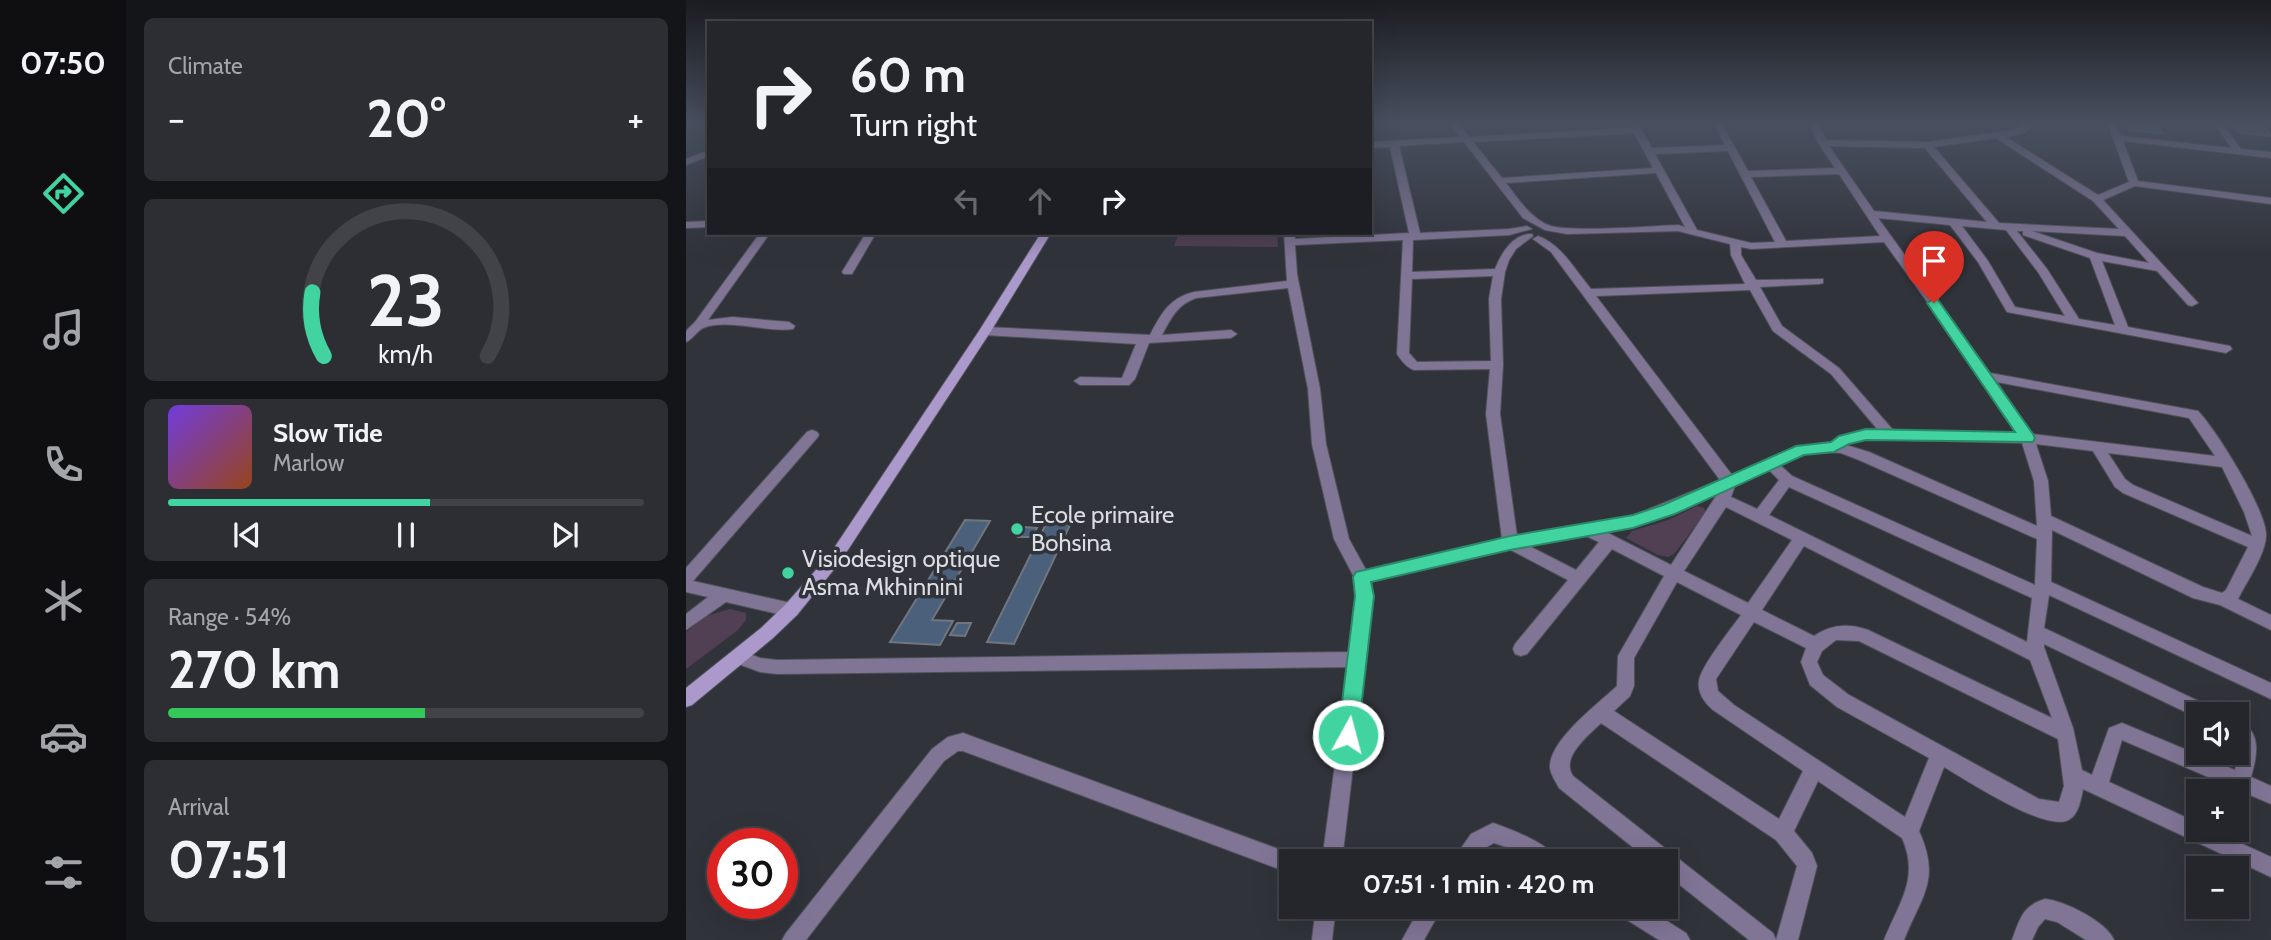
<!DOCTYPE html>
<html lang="en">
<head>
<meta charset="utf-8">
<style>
  body { margin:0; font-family:Cabin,sans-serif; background:#2d2e34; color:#f1f3f6; height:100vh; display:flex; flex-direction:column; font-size:26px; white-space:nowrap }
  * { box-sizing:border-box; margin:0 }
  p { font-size:23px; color:#a3a5a9 }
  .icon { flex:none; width:38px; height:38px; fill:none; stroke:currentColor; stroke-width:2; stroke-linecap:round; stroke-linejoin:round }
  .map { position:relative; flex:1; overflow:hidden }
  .panel { display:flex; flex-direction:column; gap:18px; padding:18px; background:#141518; width:560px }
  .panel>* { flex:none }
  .banner { position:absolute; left:21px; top:21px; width:665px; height:214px; border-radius:0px; box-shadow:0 7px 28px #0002,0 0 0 2px #424348; background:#25262c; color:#f1f3f6; overflow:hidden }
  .fabs { position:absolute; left:1500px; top:702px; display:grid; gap:14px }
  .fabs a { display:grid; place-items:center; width:63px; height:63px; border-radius:0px; background:#25262c; box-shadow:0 7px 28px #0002,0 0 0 2px #424348; font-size:35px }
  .speed { position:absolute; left:21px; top:828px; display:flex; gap:14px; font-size:35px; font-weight:700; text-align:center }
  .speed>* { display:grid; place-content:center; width:91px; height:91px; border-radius:50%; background:#25262c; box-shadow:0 7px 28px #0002,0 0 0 2px #424348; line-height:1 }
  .speed .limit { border:10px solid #d22; background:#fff; color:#111 }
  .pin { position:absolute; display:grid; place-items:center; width:60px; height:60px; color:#fff; margin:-72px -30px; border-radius:50% 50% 50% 0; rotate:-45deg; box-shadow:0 0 7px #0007 }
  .pin .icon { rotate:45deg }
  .me { position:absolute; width:77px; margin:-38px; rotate:7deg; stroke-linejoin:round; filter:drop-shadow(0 0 5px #0008) }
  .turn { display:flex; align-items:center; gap:24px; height:147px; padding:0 28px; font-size:32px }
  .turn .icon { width:91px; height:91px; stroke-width:2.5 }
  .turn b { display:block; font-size:49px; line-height:60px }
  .lanes { display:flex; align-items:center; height:66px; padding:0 28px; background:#0003; justify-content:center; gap:35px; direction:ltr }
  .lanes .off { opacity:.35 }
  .big { font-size:52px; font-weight:800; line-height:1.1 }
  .panel .widget { flex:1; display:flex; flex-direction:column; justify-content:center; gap:10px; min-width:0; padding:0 24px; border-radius:10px; background:#2d2e34 }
  .panel .dial { align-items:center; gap:0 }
  .dial svg { height:182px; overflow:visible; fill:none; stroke:#424348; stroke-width:7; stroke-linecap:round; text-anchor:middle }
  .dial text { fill:#f1f3f6; stroke:none }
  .song { display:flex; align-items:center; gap:21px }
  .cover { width:84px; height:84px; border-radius:10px; background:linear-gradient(135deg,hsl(260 70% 55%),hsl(20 70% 35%)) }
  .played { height:7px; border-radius:4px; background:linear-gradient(90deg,#41d4a1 55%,#424348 55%) }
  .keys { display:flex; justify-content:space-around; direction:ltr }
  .heat { display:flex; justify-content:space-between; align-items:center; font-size:38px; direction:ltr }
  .charge { height:10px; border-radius:5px; background:linear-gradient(90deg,#34c759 54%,#424348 0) }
  .trip { position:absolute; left:593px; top:849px; width:399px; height:70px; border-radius:0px; background:#25262c; box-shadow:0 7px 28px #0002,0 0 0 2px #424348; font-weight:800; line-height:70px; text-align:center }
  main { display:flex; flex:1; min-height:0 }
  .dock { display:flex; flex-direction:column; width:126px; justify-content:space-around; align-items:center; background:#0f0f12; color:#a3a5a9 }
  .dock .icon { width:49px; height:49px }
  .dock .selected { color:#41d4a1 }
  .dock b { font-size:32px; color:#f1f3f6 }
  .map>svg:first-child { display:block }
</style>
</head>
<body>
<main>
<nav class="dock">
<b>07:50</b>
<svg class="icon selected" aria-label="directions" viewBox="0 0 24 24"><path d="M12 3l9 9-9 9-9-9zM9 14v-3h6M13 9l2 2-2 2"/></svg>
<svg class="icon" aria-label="music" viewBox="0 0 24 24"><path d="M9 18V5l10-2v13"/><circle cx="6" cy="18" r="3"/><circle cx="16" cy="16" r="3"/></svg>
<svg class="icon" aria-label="phone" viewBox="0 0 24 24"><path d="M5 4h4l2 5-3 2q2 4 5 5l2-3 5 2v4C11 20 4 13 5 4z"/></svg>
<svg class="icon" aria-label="climate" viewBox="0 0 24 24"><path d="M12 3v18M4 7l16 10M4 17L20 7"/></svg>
<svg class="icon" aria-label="car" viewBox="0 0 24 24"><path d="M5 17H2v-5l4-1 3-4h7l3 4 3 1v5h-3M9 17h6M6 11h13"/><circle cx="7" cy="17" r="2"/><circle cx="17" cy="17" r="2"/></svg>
<svg class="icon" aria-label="filters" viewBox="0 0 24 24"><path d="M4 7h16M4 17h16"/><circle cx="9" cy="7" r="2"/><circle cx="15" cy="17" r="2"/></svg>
</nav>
<section class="panel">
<div class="widget"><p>Climate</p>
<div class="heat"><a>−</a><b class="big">20°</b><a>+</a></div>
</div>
<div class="widget dial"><svg viewBox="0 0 100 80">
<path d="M14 69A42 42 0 1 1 86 69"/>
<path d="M14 69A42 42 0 0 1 9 41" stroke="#41d4a1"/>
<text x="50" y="56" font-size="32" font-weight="700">23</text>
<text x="50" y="72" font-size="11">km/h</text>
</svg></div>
<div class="widget">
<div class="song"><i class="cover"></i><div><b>Slow Tide</b><p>Marlow</p></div></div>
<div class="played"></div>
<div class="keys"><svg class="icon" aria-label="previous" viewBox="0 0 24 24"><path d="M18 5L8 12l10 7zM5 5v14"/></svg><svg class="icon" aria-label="pause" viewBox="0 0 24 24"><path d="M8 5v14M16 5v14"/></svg><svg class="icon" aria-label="next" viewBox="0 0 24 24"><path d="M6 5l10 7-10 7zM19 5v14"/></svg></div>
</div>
<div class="widget"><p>Range · 54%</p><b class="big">270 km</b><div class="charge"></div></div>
<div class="widget"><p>Arrival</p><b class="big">07:51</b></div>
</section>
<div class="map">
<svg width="1585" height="940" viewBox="0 0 1585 940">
  <rect width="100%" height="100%" fill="#31333b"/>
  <path fill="#513f53" d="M493 233H591L592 247 488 246Z
    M1011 506 1018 508 1020 512 988 554 982 557 972 555 940 538 946 531 982 520Z
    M44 609 60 613V620L52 630 0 669V632L20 616Z"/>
  <path fill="#4b607a" stroke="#70767e" stroke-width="2" d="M1443 124 1473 127 1477 134 1443 130Z
    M1547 125 1580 128 1585 136 1552 132Z
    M279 520 304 521 246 620 267 621 254 645 204 642Z
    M360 524 384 525 328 644 301 642Z
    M337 527 351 528 346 537H332Z
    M271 623H285L279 636 264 635Z"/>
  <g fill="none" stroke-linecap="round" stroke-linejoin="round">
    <g stroke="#505259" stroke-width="2">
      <path id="minor" d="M764 124H773L783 137 946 128 944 124H952L966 148 1039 145 1028 124H1036L1062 171 1149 168 1132 143 1124 124H1132L1140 140 1242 142 1328 130 1338 124H1347L1339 133 1320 137 1412 195 1443 182 1422 124H1430L1435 136 1545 148 1529 124H1537L1555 149 1585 152V158L1437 141 1452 181 1585 198V204L1449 186 1417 200 1512 303 1506 306 1502 305 1471 271 1416 261 1442 327 1544 346 1546 349 1540 353 1321 312 1292 262 1264 225 1192 218 1304 373 1512 411C1530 430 1579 508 1580 534 1581 552 1560 583 1552 599L1585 615V630L1534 605 1507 598 1366 530 1365 582 1585 683V699L1363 595 1358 628 1527 708 1530 714H1512V718L1358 644V647L1387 728 1396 770 1406 775 1423 728 1436 723 1549 770 1553 752 1550 720C1577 730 1571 756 1565 777L1585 786V804L1436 740 1423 782 1512 823V830H1526L1585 857V877L1397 789C1395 799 1393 813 1384 819 1363 835 1279 779 1258 767L1233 831C1255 880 1236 895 1218 940H1198C1213 903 1234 878 1216 838L1132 781 1108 831 1126 853 1131 866 1112 940H1063L980 874V861H964L873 788C870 782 865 775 864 768 862 741 913 703 931 686L932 656 978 576 926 549 841 654 835 656 829 654 827 649 829 644 882 580 823 549 685 581 687 596 656 861H636L662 667 91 674 74 672 47 662 45 657 47 652 53 650 74 658 91 660 664 652 671 596 668 577 648 539 626 444 622 389 602 288 510 298C491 305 485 318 476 335L545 330 551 334 545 338 463 343 449 379 443 385H394L388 381 394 377 436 378 450 344 299 335 293 331 299 327 464 335C475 314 483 298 508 292L601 281 598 233H608L609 239 723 233 704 147 684 148V142L774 137ZM948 133 967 168 816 178 787 142ZM1310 138 1407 201 1433 229 1313 223 1248 147ZM778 142 837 218 859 230 881 234 992 231 1044 244 1045 255 1059 284 905 289C889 270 876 245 852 236L847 239 865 252 1034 480 946 516 831 536 814 414 817 365 815 299 819 272 823 260 830 249 847 236 846 234C827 233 815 254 809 269L726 272 727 240 823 235 846 229 841 226 823 229 734 233 713 146ZM1143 146 1239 148 1301 222 1188 211ZM1042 151 1089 242 1065 243 1011 230 969 154ZM970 173 999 227 992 225C965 226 882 233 862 225 844 217 832 199 820 183ZM1153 174 1194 236 1100 241 1065 177ZM1276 226 1320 230 1352 272 1379 316 1329 307 1302 261ZM1331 231H1337V235L1404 258 1429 325 1393 319 1361 269ZM1346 231 1439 236 1463 263 1411 253ZM717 240 711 354C715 360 721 368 728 370L804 369 800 414 816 539 680 570 663 539 640 444 634 389 611 274 609 245ZM1198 242 1291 371 1331 433 1207 430 1153 368 1096 326 1074 287 1133 284 1137 283V279L1070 280 1055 255V247L1065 249ZM807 276 803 299 805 361 731 362 723 353 726 279ZM1064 290 1087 331 1145 374 1192 430 1180 429 1158 435 1145 442 1110 447 1046 475 910 296ZM1311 382 1503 418 1529 456 1345 434ZM1180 439 1336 443 1348 481 1351 526 1183 452 1160 445ZM1350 444 1407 451 1429 487 1437 493 1562 547 1540 590 1536 593 1517 587 1365 516 1362 481ZM1140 452 1155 453 1173 460 1351 539 1349 585 1106 476 1094 465 1118 454ZM1422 453 1536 467 1558 512 1566 536 1447 485 1439 479ZM1083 470 1093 480 1071 509 1045 497 1049 486ZM1103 487 1346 598 1341 642 1083 515ZM1032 493 985 565 920 532 952 526ZM1040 507 1106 540 1062 603 998 571ZM900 536 913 542 890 570 843 546ZM1118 546 1344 660 1366 718 1182 630C1163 623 1145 624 1128 636L1076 610ZM991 582 1055 615C1045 629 1015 666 1013 681 1011 693 1019 703 1027 710L1117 771 1093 819 928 711 944 696 948 686V658ZM1068 622 1120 648 1115 662 1124 685 1151 707 1243 758 1219 817 1048 705 1032 691 1030 679ZM1150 640 1173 641 1372 739 1378 786 1373 802 1353 799 1163 695 1137 675 1131 662 1136 651ZM915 723 1090 840 1111 866 1090 940 1087 933 887 776C874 757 903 735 915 723Z
        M23 150V156L0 165V159Z
        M23 221V227L0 228V222Z
        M74 233H84L22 320 46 317 103 322 109 326 107 329C82 333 41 318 17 328 11 331 7 339 0 342V331L9 322Z
        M180 233H190L166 274H158L156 272Z
        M126 430 131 432 133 435 131 438 7 581 105 603 111 605 113 610 111 615 105 617 40 602 0 630V614L22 597 0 592V568L121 432Z
        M277 733 606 854 613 857 615 861H606V874L277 751H272L258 761 120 940H96L100 933 246 749 262 737Z
        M807 823C824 829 865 844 872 861H843L820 847 808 843 799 848 789 861H766L785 834Z
        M1359 899C1379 901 1421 922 1428 940H1400L1371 922 1359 919 1352 927 1346 940H1326C1334 919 1336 906 1359 899Z
        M630 906H650L646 940H626Z
        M735 906H757L738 940H716Z
        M927 906H957L1000 933 1004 940H973L930 913Z"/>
    </g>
    <g stroke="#505259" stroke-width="2">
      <path id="secondary" d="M355 233H365L305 331 154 562 111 615 87 638 6 705 0 707V688L75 628 99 605 144 554 293 331Z"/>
    </g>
    <use href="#minor" fill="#807595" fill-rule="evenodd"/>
    <use href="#secondary" fill="#ab99cc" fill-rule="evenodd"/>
  </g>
  <linearGradient id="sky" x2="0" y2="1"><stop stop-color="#1b1c20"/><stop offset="0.48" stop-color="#485060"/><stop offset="1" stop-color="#485060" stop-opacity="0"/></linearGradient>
  <rect width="1585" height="256" fill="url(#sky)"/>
  <path fill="#41d4a1" stroke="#2a8a69" stroke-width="2" d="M1248 299 1252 300 1347 434 1349 438 1347 442 1180 440 1163 444 1148 452 1118 455 989 514 947 528 824 550 685 582 688 596 672 735 669 742 662 744 655 742 652 735 669 596 667 577 670 572 824 536 947 515 977 505 1110 446 1145 442 1153 436 1180 429 1329 432 1241 303Z"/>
  <g fill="#41d4a1" stroke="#31333b" stroke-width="2.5">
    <circle cx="331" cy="529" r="7"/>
    <circle cx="102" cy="573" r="7"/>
  </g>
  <g text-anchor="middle" stroke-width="7" stroke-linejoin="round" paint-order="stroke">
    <g font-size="24" fill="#dcdde2" stroke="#31333b" text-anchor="start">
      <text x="345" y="523">Ecole primaire<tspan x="345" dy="28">Bohsina</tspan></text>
      <text x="116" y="567">Visiodesign optique<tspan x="116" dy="28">Asma Mkhinnini</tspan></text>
    </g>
  </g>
</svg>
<div class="fabs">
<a><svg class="icon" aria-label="sound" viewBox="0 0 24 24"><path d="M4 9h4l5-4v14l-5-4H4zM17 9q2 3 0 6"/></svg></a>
<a>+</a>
<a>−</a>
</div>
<div class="speed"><div class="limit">30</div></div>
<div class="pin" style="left:1248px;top:303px;background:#d93025"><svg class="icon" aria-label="arrive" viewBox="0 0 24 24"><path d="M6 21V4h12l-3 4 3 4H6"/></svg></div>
<svg class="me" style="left:662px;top:735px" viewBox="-20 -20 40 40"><circle r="17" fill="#41d4a1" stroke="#fff" stroke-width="3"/><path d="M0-11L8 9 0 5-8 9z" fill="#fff"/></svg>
<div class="trip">07:51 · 1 min · 420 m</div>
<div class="banner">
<div class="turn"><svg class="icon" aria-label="right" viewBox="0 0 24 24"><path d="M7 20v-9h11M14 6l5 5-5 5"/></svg><div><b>60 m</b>Turn right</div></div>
<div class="lanes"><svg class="icon off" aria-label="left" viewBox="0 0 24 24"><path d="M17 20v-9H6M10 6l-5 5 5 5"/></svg><svg class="icon off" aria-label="ahead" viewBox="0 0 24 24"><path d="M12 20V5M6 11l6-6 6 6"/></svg><svg class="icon" aria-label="right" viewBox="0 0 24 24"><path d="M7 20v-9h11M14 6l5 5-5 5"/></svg></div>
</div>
</div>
</main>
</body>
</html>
